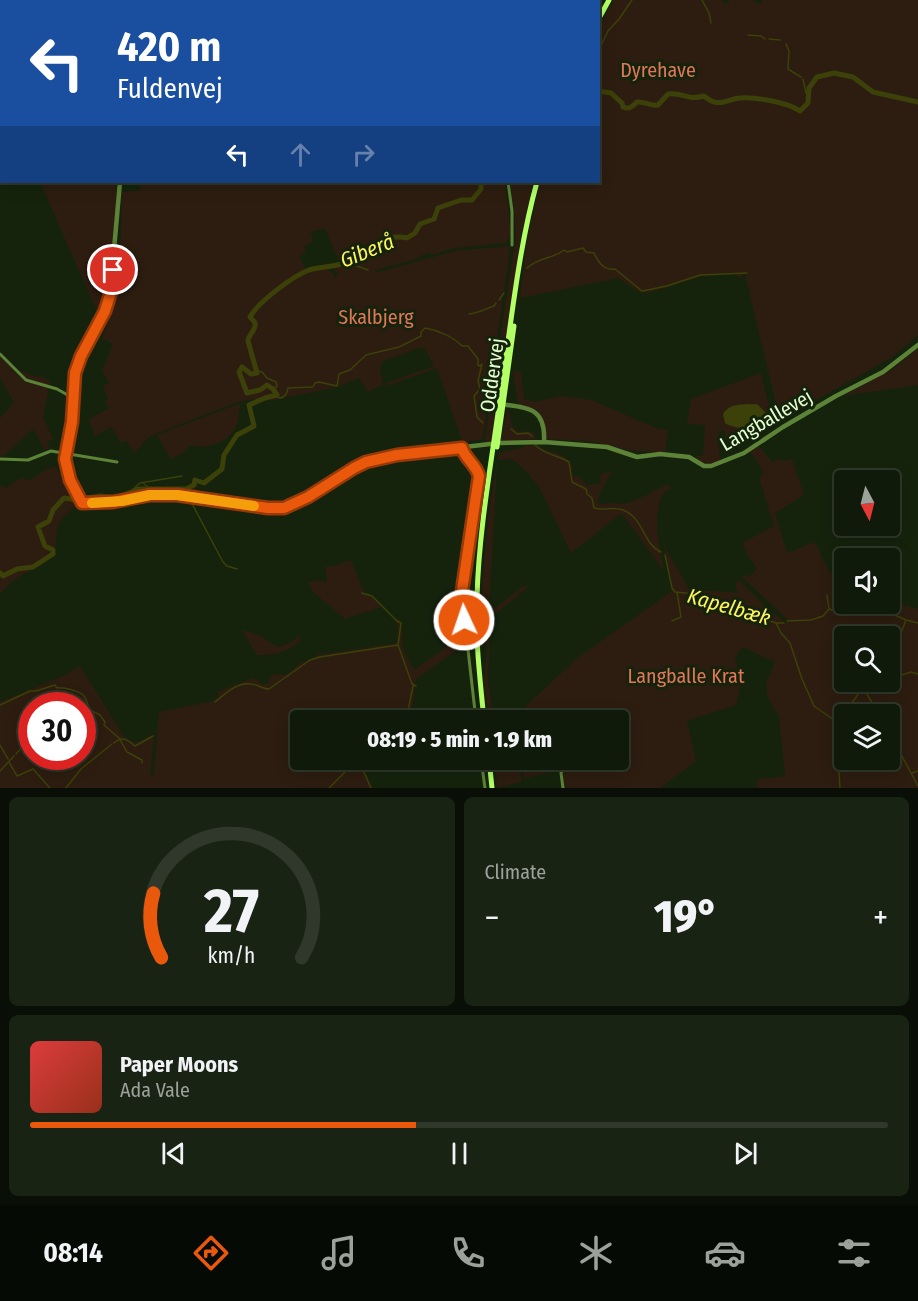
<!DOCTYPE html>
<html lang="en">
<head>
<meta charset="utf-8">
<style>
  body { margin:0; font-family:"Fira Sans Condensed",sans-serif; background:#192313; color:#f1f3f6; height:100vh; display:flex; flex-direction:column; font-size:22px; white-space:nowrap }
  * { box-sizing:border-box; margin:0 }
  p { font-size:20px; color:#9ca19c }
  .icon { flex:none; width:33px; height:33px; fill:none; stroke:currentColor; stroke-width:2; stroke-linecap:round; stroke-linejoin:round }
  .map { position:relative; height:788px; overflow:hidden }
  .panel { display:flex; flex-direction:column; gap:9px; padding:9px; background:#090e06; flex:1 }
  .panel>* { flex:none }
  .hud { position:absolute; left:0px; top:0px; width:600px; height:183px; box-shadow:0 3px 15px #0003,0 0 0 2px #30382b; background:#1a4fa0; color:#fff; overflow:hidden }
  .needle { width:39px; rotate:173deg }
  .controls { position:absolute; left:834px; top:470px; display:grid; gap:12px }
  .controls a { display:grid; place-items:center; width:66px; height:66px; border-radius:6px; background:#101a0a; box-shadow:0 3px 15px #0003,0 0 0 2px #30382b; font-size:30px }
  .speed { position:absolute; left:18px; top:692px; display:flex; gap:12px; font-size:30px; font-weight:700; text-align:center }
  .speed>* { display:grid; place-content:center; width:78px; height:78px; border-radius:50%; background:#101a0a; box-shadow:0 3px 15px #0003,0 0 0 2px #30382b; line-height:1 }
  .speed .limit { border:9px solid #d22; background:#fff; color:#111 }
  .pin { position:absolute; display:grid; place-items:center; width:51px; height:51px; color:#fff; margin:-26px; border:3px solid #fff; border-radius:50%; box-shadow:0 2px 6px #0007 }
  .me { position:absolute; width:66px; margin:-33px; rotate:357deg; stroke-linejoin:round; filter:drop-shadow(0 0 4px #0008) }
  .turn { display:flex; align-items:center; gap:21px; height:126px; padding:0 18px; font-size:27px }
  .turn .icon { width:78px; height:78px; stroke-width:2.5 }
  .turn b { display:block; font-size:42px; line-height:51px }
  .lanes { display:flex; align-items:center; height:57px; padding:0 18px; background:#0003; justify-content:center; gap:30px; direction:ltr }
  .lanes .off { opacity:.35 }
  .big { font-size:45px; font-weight:800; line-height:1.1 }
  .panel .card { flex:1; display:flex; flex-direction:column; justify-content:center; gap:9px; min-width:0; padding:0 21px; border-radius:9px; background:#192313 }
  .panel .dial { align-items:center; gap:0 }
  .dial svg { height:156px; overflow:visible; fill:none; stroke:#30382b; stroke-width:7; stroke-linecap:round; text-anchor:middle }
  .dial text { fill:#f1f3f6; stroke:none }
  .song { display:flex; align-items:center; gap:18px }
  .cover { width:72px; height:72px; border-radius:9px; background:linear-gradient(135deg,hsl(0 70% 55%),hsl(10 70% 35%)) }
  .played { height:6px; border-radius:3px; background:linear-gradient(90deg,#ea580c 45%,#30382b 45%) }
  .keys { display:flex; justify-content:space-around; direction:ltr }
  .heat { display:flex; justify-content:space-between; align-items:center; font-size:33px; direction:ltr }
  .panel .tiles { flex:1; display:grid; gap:9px; grid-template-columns:1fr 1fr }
  .card:last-child { grid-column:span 2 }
  .trip { position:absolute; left:290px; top:710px; width:339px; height:60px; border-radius:6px; background:#101a0a; box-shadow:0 3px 15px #0003,0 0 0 2px #30382b; font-weight:800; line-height:60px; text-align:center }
  .tab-bar { display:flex; height:96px; justify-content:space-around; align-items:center; background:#060a04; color:#9ca19c }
  .tab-bar .icon { width:42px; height:42px }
  .tab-bar .on { color:#ea580c }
  .tab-bar b { font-size:27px; color:#f1f3f6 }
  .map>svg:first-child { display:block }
</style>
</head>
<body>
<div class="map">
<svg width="918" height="788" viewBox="0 0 918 788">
  <rect width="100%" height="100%" fill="#15230d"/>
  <path fill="#2d1d10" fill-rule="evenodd" d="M613 0H722L723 3H729V0H753L755 3H762V0H918V335L891 358 780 420 746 279 748 272 739 278 735 273 706 275 648 293 639 292 618 278 520 298 527 240 540 182H598L599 28Z
    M40 182H116C118 201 112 296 102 309H98L94 305Z
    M139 182H505L511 234 506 243 455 248 431 255V252L419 256 420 258 375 270 376 273 455 251 509 246 510 249 483 437 481 440 462 441 437 368 387 386 386 383 434 366 425 349 419 348 383 361 380 368 383 385 367 392 360 378 333 388 273 400 254 399 238 402 150 436 134 453 127 441 121 443 111 427 95 436 89 419 109 408 105 402 108 400 103 387 109 382 102 371 113 344 102 338C118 307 123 228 121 192L141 190ZM325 228 340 264 330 266 338 273 336 278 325 265 307 270 299 257 306 252 304 246 313 242 311 232Z
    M510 182H533L521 238 492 442 489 443 485 439 514 248 516 245 515 217Z
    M918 349V385L843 396 890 371Z
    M0 355 18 376 29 384 31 381 23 377 19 370 36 377 41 376 50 381 43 417 53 439 47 442 49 449 45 450 33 429 5 455 0 457V418L14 402 0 378Z
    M516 370 521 372 524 399 535 402 561 396 591 400 656 428 668 430 665 453 628 450 589 441 546 439C545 416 540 410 518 404L513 372Z
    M761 373 774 426C756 429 742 437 725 440L724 430 718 431 720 462C710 464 701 466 696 456H703L705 425 687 424 691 399Z
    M239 404C241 430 229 443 203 447 198 447 194 445 189 446L183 453 171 459 157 435Z
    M507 411H509L512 426 517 431 534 432 536 439 501 441Z
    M527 445C539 445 540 448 550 451 562 455 566 457 573 467L572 475 579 477 587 485 600 484 601 474 612 471 600 493 597 503 607 504 613 502C626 510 653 490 668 484L670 490 664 492C651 516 659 545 664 571L623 515H619L571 553 539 487 527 472 512 459 497 460 499 453 522 448Z
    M759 446 772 462 779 459 785 461 792 459 804 495 775 513 787 553 815 542 829 572 837 574 844 581V603H896L918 609V788H757V779L785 776 779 716 768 698 766 684 775 662 743 647 735 657 741 685 736 705 687 721 696 761 660 788H565L563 773 567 767 594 759H618V720H586L584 716 570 720H518L517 712 523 709 576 659 672 591 663 540 667 551 689 589 737 593 735 581 741 582 768 609 786 623 788 620 741 576 752 575 757 568 748 556 742 543 774 526 759 478 763 474C760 461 756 461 750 452ZM844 636H890V681H844ZM844 714H890V759H844Z
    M497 463 489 613 522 587 530 586 489 619V661L487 675 494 720H489L484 681 487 650 482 630 481 599 488 518Z
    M56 466 59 473H65L70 483 66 485 72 498H76L79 504C52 524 58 525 55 555 35 570 16 574 0 594V485L6 488 17 480 23 478 29 481 47 469Z
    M192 476 198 483 195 487 199 495C178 489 143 499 126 492L138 487 189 488 193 485Z
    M351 560 364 593 374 598 381 607 345 619 313 592 308 582H313L314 580 327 582 325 565 331 567Z
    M399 618 402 627 403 649 414 670 461 637 463 646 416 679 412 711 405 720H300V759H380L365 769 372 788H0V702L65 675 80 666 125 738 136 743 154 734 150 774 154 776 159 712 213 701 218 697 217 692 253 678 263 684H268L271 676 275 674 286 675 301 662H305L317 655 397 643 398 625 395 621ZM32 705H82V756H32Z
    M242 630 259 635 278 647 292 642 299 635 300 641C287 653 274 655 257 655Z
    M494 759H517L522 779 521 782 497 788Z
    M519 759H564L565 763 561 769 525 779Z"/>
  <path fill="#3b4108" d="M757 404 767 414 768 422C758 430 735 430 725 423L723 414C730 402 745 405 757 404Z"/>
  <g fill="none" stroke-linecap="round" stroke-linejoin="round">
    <path stroke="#3b4108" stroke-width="1.5" d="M432 0V2
      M702 0 709 13 711 23
      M429 2H430
      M748 35 761 36 765 39
      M769 39 780 40
      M786 44 789 51 788 69 801 77
      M598 52 608 31 619 19 632 0
      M598 66V71
      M803 79 806 93 809 94
      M346 262 368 270
      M527 268C540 256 554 259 564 250L567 252 583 248 586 252 594 253C598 262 605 271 615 269L642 291 667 286 700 275 747 273
      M499 300 504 293
      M469 314C479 313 485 309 494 306L496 303
      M257 371 262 372 267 378 276 382 277 386 274 390
      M276 396 280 398C286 397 287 393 288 388L313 387 315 383 319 382 337 386 339 374 350 370 366 355 399 347 421 336V332L425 328C437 330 454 337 462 346H468L478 359V365L480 366 482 364 478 381 480 389 474 396 477 417 483 423
      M511 429 517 434 528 433 532 436
      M535 445C545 455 558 455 569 462L572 482 586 489 587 494 592 498 594 508C604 511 613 506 623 510 644 518 642 543 661 552
      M144 484 151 489
      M186 489 187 494
      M130 492 140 483 182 476
      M189 498 223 562 227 566 237 569
      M665 555 672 588 675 592 695 594 776 623H784
      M362 593 372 596 397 621 401 623 398 645 412 684 416 686
      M827 595 829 609
      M672 621 681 617 677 592
      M787 621 811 620 823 616 829 609 836 611 837 610 858 609 890 613 906 620 918 623
      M776 623 781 633 790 643 802 679 814 706 834 720
      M890 649 896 646 906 620
      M890 679 911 672 918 674
      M863 689 869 681
      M215 702C224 695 237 682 250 684 257 684 262 689 269 689L310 660 320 657 398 645
      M0 705 30 691H36L55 685 57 688C64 687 80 691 84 696 87 700 88 706 90 710L100 715 105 722 104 725 119 738 127 752 142 760V763
      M879 714 865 691 872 685 883 681
      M401 720 408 711 413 686
      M890 734 918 786
      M32 737V739
      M114 743C122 736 127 739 135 746L153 736
      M0 745 8 759
      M16 754 28 741
      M9 762 17 776 33 769 50 788
      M355 765 363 770 371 788
      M0 771 14 756
      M912 773 918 771
      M66 788 81 769 112 744
      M329 788 358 759
      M840 788 836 725 859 693"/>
    <path stroke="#3b4108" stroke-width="5" d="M598 91 611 93 622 103 623 107C629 110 633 106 637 102 645 101 651 107 658 105L668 94C684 92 686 101 704 96 719 109 726 99 740 98 756 97 787 102 800 111L808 103 809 88 817 77 834 73 853 77 873 92 918 102
      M0 573 3 576 17 569 33 567 53 554V550L45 546 38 527 49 521 53 510 64 498 77 500 100 496 117 498 138 489H186L194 485 195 480 204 483 222 469 224 455 237 435 254 426 249 405 265 398 277 395 273 389 267 385 260 390 247 393 239 372 242 367 251 374 257 373 248 341C248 335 257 329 255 323 254 321 252 319 250 317 258 302 293 276 309 270 319 267 331 267 341 264 351 261 354 251 366 252 376 240 392 235 407 238L415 233 420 224 434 219 438 208 461 200H472L481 189V182"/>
    <path stroke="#5c8337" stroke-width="3" d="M120 0V2
      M152 0V2
      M183 0V2
      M218 0V2
      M235 0V2
      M452 0V2
      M64 2 72 0
      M322 2 331 0
      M0 23 2 22
      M508 182 512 211V245
      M0 354 26 380 57 389 73 398
      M462 448C465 459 476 464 479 476L462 597 476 720
      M0 459 28 460 51 451 117 462
      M481 759 485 788
      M563 788 561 773 564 767 589 759"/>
    <path stroke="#5c8337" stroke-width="4.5" d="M104 2V0
      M120 182 110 295 102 319 77 365 72 422 65 454 70 480 82 503 113 502 150 495H177L268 508H284L308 497 366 462 397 455 490 444
      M500 404C528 408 546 407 544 442
      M501 443 544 442 607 447 637 457 660 454 689 457 704 466H711L744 453 783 427 836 396 883 372 918 345"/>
    <path stroke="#b3ff66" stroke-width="5" d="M598 20 609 0
      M497 447 514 326
      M484 720C480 679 475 638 477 597 479 526 493 454 502 384 512 316 519 247 537 182
      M489 759 492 788"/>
  </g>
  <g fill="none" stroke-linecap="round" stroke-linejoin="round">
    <g stroke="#983908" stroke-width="15">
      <path id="route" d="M113 270 110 295 105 311 81 356 75 373 72 422 65 459 70 480 82 503 113 502 150 495H177L268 508H284L308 497 354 468 366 462 397 455 462 448C465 459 476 464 479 476L462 591 464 620"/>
    </g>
    <use href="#route" stroke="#ea580c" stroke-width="10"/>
    <path stroke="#f59e0b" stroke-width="10" d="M92 503 122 501 150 495H177L254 506"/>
  </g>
  <g text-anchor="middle" stroke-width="6" stroke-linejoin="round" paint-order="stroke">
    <g font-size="20" fill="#e27758" stroke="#15230d">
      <text x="658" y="77">Dyrehave</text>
      <text x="376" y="324">Skalbjerg</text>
      <text x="686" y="683">Langballe Krat</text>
    </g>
    <g font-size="20" fill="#e3ffcf" stroke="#15230d">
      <text transform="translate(492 375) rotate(-82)" y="7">Oddervej</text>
      <text transform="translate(766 420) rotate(-30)" y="7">Langballevej</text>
    </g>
    <g font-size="21" font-style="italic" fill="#fff55d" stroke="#15230d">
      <text transform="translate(367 251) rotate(-22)" y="7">Giberå</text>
      <text transform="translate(729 607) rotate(16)" y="7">Kapelbæk</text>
    </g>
  </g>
</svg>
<div class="controls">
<a><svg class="needle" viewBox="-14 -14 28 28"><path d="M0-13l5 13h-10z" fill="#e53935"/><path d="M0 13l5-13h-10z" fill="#9ca19c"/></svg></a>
<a><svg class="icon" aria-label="sound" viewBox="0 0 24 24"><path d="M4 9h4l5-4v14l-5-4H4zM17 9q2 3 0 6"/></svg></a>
<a><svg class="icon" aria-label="search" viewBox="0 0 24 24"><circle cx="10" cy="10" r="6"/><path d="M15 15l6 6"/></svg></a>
<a><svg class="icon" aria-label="layers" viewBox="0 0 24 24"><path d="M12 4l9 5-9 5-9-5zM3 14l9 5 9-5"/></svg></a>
</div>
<div class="speed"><div class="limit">30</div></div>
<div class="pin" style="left:113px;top:270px;background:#d93025"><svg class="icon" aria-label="arrive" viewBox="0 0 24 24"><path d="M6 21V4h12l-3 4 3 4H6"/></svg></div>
<svg class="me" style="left:464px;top:620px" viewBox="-20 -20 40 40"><circle r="17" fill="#ea580c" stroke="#fff" stroke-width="3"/><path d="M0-11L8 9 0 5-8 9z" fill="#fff"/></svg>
<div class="trip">08:19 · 5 min · 1.9 km</div>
<div class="hud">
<div class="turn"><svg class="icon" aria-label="left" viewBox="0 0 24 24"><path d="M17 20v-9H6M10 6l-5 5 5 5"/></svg><div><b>420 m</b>Fuldenvej</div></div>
<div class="lanes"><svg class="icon" aria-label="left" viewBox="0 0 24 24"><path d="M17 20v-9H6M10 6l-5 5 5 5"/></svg><svg class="icon off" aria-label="ahead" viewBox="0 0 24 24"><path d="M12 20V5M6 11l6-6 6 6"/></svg><svg class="icon off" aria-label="right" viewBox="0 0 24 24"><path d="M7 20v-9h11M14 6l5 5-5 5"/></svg></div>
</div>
</div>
<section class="panel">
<div class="tiles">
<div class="card dial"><svg viewBox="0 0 100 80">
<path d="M14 69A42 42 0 1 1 86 69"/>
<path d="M14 69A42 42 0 0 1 10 36" stroke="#ea580c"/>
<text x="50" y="56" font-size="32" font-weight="700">27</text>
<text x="50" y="72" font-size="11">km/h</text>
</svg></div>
<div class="card"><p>Climate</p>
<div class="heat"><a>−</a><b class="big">19°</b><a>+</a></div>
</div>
<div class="card">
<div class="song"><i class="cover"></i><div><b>Paper Moons</b><p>Ada Vale</p></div></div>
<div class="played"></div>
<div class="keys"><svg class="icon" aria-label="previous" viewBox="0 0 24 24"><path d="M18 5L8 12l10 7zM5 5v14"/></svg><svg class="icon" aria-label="pause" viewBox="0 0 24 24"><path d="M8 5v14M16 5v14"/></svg><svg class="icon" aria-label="next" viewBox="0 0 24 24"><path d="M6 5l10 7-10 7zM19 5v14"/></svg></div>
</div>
</div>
</section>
<nav class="tab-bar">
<b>08:14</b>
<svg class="icon on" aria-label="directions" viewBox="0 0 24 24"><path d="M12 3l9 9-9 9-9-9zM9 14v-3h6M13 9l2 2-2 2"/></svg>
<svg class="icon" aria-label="music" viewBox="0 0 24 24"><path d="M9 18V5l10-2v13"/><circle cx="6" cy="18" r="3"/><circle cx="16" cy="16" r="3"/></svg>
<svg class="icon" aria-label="phone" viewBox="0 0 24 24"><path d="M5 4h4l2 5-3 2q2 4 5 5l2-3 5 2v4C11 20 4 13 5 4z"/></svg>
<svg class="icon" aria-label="climate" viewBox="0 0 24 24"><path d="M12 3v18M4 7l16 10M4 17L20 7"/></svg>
<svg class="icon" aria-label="car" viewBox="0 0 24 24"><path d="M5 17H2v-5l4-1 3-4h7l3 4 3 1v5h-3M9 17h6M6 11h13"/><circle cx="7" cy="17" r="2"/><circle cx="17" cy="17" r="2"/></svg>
<svg class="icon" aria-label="filters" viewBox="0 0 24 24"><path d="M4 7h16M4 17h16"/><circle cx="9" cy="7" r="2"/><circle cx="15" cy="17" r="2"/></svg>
</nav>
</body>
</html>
